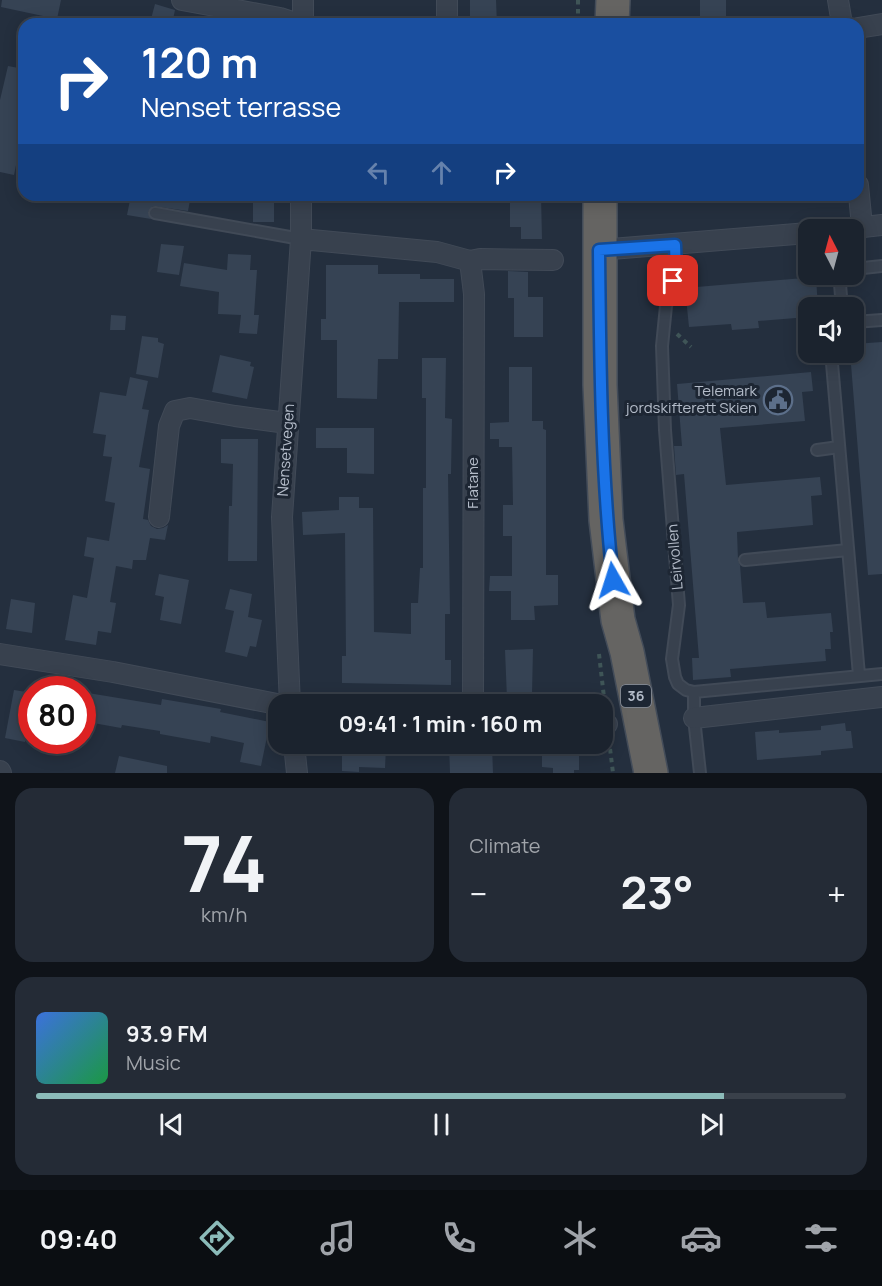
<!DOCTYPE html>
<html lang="en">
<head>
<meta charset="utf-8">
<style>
  body { margin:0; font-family:Manrope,sans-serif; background:#242b36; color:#f1f3f6; height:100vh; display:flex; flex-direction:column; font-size:22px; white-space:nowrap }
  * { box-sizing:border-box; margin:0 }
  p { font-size:20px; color:#a0a4aa }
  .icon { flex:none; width:33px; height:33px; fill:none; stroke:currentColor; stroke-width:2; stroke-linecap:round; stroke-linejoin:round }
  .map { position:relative; height:773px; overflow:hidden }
  .panel { display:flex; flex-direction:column; gap:15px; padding:15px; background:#0f1319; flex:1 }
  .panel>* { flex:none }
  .banner { position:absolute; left:18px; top:18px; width:846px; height:183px; border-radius:18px; box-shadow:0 3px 15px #0003,0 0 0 2px #39404a; background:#1a4fa0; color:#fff; overflow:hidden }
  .needle { width:39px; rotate:354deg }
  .buttons { position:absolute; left:798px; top:219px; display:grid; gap:12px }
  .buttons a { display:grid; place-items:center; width:66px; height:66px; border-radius:12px; background:#1b232e; box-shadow:0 3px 15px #0003,0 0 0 2px #39404a; font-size:30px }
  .speed { position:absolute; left:18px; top:676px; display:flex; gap:12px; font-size:30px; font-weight:700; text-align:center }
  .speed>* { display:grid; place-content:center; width:78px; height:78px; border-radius:50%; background:#1b232e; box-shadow:0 3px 15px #0003,0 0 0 2px #39404a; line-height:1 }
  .speed .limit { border:9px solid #d22; background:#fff; color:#111 }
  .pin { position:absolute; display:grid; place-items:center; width:51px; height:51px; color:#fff; margin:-26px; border-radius:12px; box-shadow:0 3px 9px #0006 }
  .me { position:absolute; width:66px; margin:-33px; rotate:354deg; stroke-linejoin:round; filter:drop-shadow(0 0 4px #0008) }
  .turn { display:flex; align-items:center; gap:21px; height:126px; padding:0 24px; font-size:27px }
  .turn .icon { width:78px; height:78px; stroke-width:2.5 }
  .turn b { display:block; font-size:42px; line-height:51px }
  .lanes { display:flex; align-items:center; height:57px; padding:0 24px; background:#0003; justify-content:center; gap:30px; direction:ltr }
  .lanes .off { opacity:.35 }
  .big { font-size:45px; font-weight:700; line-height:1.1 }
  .panel .tile { flex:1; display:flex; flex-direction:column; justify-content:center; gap:9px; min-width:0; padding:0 21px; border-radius:18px; background:#242b36 }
  .panel .dial { align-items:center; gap:0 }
  .dial b { font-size:78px; line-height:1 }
  .song { display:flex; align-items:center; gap:18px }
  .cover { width:72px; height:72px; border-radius:9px; background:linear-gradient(135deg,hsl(220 70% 55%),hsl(140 70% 35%)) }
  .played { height:6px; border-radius:3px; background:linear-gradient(90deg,#8bbbb9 85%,#39404a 85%) }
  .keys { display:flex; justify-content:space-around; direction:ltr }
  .heat { display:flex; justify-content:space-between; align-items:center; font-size:33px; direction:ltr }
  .panel .tiles { flex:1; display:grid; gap:15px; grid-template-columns:1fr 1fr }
  .tile:last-child { grid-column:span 2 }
  .trip { position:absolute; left:268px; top:694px; width:345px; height:60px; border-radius:18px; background:#1b232e; box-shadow:0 3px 15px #0003,0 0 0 2px #39404a; font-weight:700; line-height:60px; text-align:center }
  .dock { display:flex; height:96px; justify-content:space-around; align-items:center; background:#0b0e12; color:#a0a4aa }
  .dock .icon { width:42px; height:42px }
  .dock .active { color:#8bbbb9 }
  .dock b { font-size:27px; color:#f1f3f6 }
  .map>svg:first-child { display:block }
</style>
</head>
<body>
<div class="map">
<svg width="882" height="773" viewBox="0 0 882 773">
  <rect width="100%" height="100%" fill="#242f3e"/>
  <path fill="#364354" d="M2 0H61L57 19 1 7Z
    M470 0H496L497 24H470Z
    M700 0H726V24H700Z
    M155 4 175 10 172 24 151 19Z
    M8 66 24 69V125L14 175 0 172V100Z
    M131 195 162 200 163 195H191L188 211 153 206 148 212 151 219 127 215Z
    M253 195H274V222H253Z
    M521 195H541L542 239H521V227H510V202H521Z
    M161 244 184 246 179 275 157 272Z
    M228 254 251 255 250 270H257L254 315H259L257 334 239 333 241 315 218 314 219 292 180 286 184 263 227 270Z
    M326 265H378V274H420V279H454V302H399L398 359H378L377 399 337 398V340H321V319H326Z
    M508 271 528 272V297H543V337H514V298H508Z
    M816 277 818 308H808V317L758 321 759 328 732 330 731 324 689 327 685 288Z
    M111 315 126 316 125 330H110Z
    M142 336 158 338V342L164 344 158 378 136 374Z
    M882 342V574L868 575 850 352H854V344Z
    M220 355 251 362 250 366 254 367 247 399 212 392Z
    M422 358H446L445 418 452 419 451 474H448L450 614H445V660H451V685L342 683V656H346L345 533 303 535 302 512 339 510V497H359V508H373L374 632 411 634V603H418L420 568H423V488H426V398H422Z
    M509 367H532V421H543V429L546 430V575H558V605L534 606 535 620H511V591H489L490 576H512V536H503V505H513L512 447H499V439H490V423L509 422Z
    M811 372 813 391 802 392 805 421 720 428 726 485 820 477 822 495 811 496 813 525 737 532 738 560 740 565 743 603 765 602 767 618 831 613 833 632H830L831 649H825L826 661 730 669 731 677 693 680 692 658H699L684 474 676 475 674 446H682L677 384Z
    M130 377 148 381 142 409 149 410 139 467 150 469 143 519 148 520 151 526 157 529 163 528 168 525 165 540 150 538 146 560H133L132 569 116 566 110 602 116 603 111 633 98 631 96 645 65 640 73 595 87 598 94 558 84 556 87 537 109 541 115 503 105 501 112 457 103 456 106 435 93 433 100 392 126 396Z
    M316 428H374V474L347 473V448H316Z
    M221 439H258L257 561H228L229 506H232L233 464 221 463Z
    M159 574 189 580 181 624 160 620 164 597 155 595Z
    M230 589 252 594 248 617 262 620 256 647 250 646 247 657 225 652 234 611 225 609Z
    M11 599 35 603 32 633 6 629Z
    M533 649 532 694H523V699H507L505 650Z
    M14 690 32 693V704L25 742 5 738Z
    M82 692 161 705 162 699 221 709 220 712 270 722 261 766 240 762 244 743 211 736 210 743 160 734V731L122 725 121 728 82 721Z
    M845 723 846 731H851L853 748 821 751V755L757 760 755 732 779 730V733L821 730V726Z
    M342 744H371V747L386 748 385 768 359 767V772L342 771Z
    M449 744 492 745 493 773H450Z
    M548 744H579V770H574V773H553V768L542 767V747L548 746Z
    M119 756 167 766V773H115Z"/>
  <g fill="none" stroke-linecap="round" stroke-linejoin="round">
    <g stroke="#414a57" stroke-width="14">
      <path id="service" d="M155 213 301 239
        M675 245 676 272 666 306 662 346 665 430 679 605 672 659 675 677 678 684 686 690 694 692 882 674
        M854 269 882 266
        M842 308 840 284 847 274
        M854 322 882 320
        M831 352 859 675
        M817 450 839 447
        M745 560 848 550
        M694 692V718L700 773"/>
    </g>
    <g stroke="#414a57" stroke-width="22">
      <path id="minor" d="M182 0 280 18 298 24
        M447 0V24
        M838 0 842 24
        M303 24V0
        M858 28 882 24
        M858 185 862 226
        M837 230 882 225
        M301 239 437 252 470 261 480 259 553 260
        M599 250 808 233
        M470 261 474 294 473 705
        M159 517 169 426 175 411 190 408 235 416 287 423
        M0 654 113 672 282 705
        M290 705 282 517 301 239V195
        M694 718 882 697
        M603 724H607
        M294 744 297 773
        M0 771 1 773"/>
    </g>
    <g stroke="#434c59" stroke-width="36">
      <path id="trunk" d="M612 24 613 0
        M600 195V385L606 520 618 620 627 652 651 773"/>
    </g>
    <path stroke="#3f5557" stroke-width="4" stroke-dasharray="4.5 4.5" stroke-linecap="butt" d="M578 0V24
      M677 334 691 347
      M599 654 605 706
      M609 740 613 773"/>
    <use href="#service" stroke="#38414e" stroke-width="10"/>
    <use href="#minor" stroke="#38414e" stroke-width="20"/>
    <use href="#trunk" stroke="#656462" stroke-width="33"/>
  </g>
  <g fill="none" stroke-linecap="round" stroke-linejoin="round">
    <g stroke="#114b97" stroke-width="15">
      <path id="route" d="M613 580C601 470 600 360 599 250L675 245 676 272 673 281"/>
    </g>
    <use href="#route" stroke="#1a73e8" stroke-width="10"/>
  </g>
  <defs>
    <g id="civic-ring" transform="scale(1.5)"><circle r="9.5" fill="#1d2633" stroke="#5c6f8a" stroke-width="1.5"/><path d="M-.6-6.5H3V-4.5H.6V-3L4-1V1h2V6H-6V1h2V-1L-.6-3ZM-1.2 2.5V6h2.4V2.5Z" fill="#5c6f8a"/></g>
  </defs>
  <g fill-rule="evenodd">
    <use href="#civic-ring" x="778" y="400"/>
  </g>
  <g text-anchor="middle" stroke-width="6" stroke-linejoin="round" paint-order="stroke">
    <rect fill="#1d2633" stroke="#878f9c" stroke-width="1.5" x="621" y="685" width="30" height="22" rx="4.5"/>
    <g font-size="14" font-weight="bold" fill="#b4bcc9">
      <text x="636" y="701">36</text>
    </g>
    <g font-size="15" fill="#b4bcc9" stroke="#1d2633" text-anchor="end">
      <text x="757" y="396">Telemark<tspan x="757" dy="17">jordskifterett Skien</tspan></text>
    </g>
    <g font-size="15" fill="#b4bcc9" stroke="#1d2633">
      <text transform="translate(286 450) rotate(-86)" y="5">Nensetvegen</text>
      <text transform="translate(473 483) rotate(-90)" y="5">Flatane</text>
      <text transform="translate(675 557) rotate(-95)" y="5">Leirvollen</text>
    </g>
  </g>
</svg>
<div class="buttons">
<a><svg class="needle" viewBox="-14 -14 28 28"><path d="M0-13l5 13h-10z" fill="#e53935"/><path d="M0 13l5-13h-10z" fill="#a0a4aa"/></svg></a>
<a><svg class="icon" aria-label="sound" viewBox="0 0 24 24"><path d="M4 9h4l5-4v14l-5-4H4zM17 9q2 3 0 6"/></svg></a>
</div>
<div class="speed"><div class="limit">80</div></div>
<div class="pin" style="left:673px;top:281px;background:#d93025"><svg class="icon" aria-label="arrive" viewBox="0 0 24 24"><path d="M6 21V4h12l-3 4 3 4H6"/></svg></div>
<svg class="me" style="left:613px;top:580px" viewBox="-20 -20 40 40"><path d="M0-17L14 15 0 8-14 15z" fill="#1a73e8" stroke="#fff" stroke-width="4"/></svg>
<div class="trip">09:41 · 1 min · 160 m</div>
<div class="banner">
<div class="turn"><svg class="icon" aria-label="right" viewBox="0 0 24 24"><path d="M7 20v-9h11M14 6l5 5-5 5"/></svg><div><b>120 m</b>Nenset terrasse</div></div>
<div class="lanes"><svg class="icon off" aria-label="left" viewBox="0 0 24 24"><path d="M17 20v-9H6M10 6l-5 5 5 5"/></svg><svg class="icon off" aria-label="ahead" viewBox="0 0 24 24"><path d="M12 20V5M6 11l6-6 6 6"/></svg><svg class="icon" aria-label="right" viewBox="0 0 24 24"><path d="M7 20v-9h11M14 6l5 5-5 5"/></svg></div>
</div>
</div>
<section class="panel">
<div class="tiles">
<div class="tile dial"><b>74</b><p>km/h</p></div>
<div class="tile"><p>Climate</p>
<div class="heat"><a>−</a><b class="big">23°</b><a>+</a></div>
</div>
<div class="tile">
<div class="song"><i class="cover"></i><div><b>93.9 FM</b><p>Music</p></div></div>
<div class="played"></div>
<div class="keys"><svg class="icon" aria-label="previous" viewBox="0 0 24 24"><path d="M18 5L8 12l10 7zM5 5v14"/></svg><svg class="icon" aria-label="pause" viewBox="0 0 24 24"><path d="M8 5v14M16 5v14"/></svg><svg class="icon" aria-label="next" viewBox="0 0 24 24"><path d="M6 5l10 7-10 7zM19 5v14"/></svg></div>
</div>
</div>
</section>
<nav class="dock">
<b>09:40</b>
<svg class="icon active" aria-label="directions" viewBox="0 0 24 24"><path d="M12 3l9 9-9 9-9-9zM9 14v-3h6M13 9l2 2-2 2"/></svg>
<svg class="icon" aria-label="music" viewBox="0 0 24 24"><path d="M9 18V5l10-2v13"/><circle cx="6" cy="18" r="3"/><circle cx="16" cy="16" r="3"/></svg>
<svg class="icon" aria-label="phone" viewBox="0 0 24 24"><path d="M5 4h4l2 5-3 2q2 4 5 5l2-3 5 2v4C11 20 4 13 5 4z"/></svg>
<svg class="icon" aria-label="climate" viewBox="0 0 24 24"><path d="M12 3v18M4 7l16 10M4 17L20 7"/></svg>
<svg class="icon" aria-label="car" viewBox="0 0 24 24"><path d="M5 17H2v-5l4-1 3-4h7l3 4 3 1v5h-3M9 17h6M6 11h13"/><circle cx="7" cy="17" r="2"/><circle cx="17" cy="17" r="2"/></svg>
<svg class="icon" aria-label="filters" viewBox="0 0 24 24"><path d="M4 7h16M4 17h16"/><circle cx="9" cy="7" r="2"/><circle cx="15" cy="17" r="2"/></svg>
</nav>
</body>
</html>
